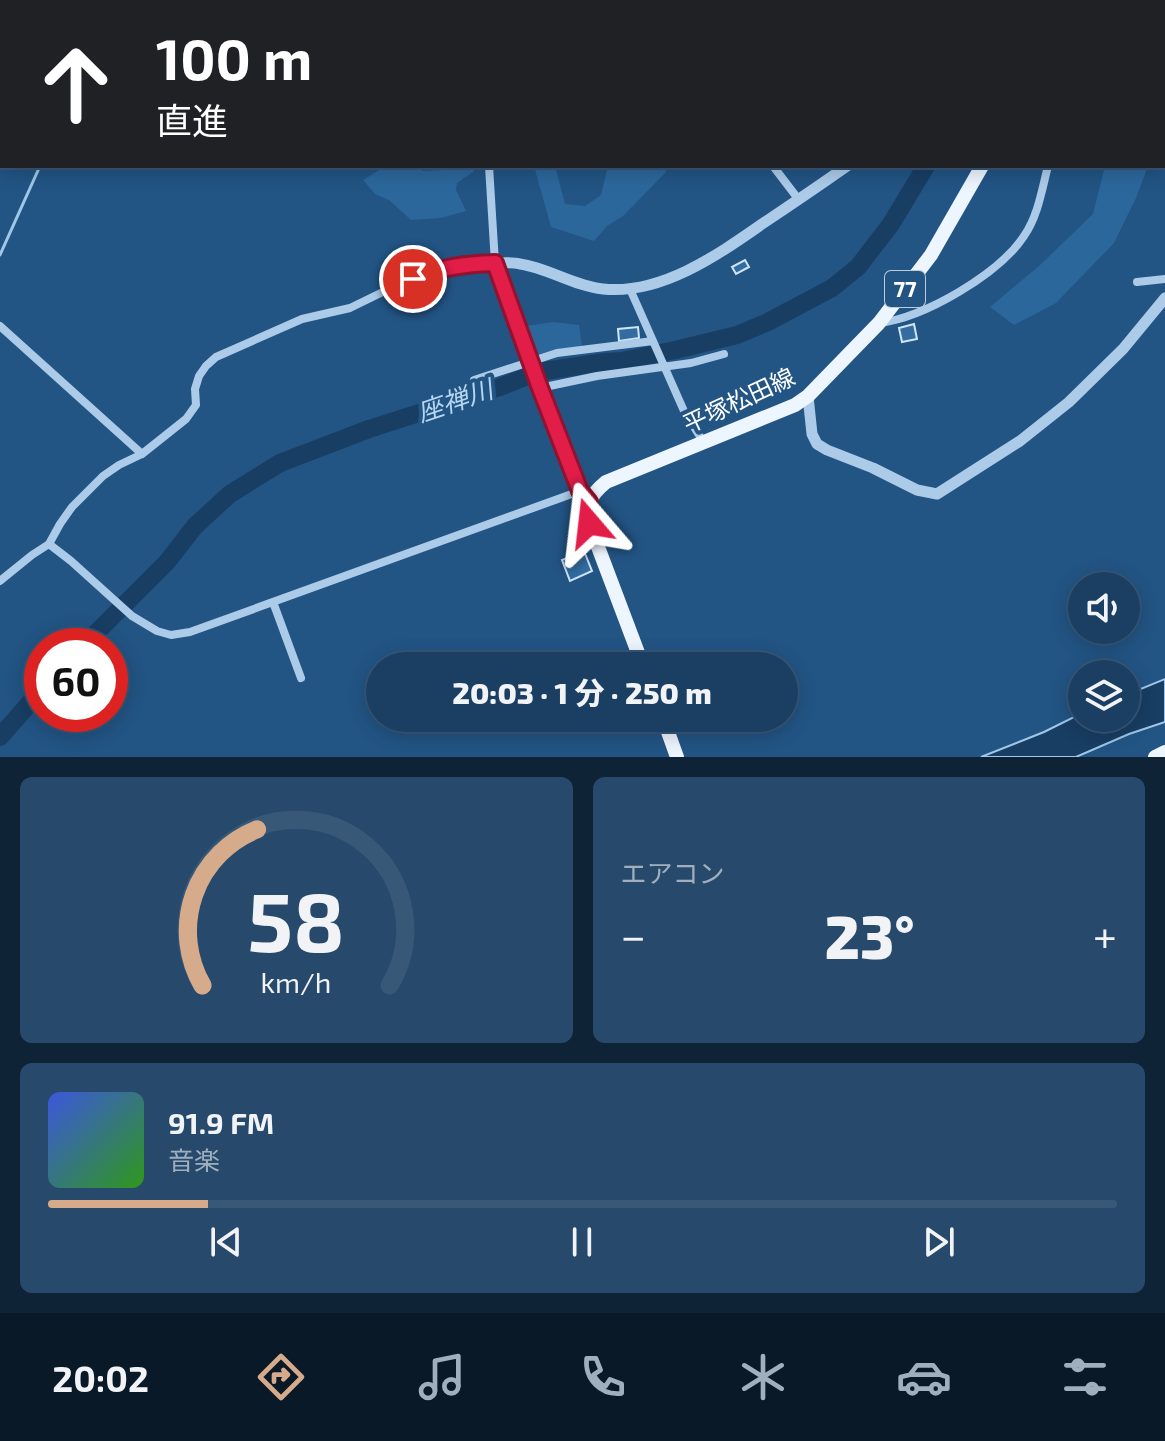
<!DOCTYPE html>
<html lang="ja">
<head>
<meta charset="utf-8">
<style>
  body { margin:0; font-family:"Exo 2","Noto Sans JP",sans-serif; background:#274a6c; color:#f1f3f6; height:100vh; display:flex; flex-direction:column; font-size:30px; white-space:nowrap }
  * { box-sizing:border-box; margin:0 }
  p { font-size:26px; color:#9fafbe }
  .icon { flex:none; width:44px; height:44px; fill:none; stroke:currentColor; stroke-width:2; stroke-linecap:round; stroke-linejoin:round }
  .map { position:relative; height:757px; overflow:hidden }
  .side { display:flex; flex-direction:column; gap:20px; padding:20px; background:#0e2336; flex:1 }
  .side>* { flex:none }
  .guide { position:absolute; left:0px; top:0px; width:1166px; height:168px; box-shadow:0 4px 20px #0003,0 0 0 2px #385878; background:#202124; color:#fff; overflow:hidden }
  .buttons { position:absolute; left:1068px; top:572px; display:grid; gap:16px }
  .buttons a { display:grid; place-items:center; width:72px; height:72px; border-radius:50%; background:#1a3f63; box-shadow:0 4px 20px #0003,0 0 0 2px #385878; font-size:40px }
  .speed { position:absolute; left:24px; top:628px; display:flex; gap:16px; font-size:40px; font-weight:700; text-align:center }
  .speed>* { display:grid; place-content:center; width:104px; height:104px; border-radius:50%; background:#1a3f63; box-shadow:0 4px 20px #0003,0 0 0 2px #385878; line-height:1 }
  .speed .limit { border:12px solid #d22; background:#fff; color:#111 }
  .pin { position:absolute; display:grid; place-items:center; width:68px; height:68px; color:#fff; margin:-34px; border:4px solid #fff; border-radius:50%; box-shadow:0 2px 8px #0007 }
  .me { position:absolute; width:88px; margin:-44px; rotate:343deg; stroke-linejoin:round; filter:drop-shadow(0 0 6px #0008) }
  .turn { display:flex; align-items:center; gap:28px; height:168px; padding:0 24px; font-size:36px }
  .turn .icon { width:104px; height:104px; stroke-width:2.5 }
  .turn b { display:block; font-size:56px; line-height:68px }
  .big { font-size:60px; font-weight:800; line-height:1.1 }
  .side .tile { flex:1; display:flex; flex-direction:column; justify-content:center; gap:12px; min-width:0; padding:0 28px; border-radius:12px; background:#274a6c }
  .side .dial { align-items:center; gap:0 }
  .dial svg { height:208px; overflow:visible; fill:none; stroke:#385878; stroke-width:7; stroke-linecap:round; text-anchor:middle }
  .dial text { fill:#f1f3f6; stroke:none }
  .song { display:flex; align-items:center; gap:24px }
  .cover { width:96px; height:96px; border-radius:12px; background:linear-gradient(135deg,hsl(230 70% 55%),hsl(110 70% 35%)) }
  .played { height:8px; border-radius:4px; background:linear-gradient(90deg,#d6ab8b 15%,#385878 15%) }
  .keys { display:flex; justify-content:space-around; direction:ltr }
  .heat { display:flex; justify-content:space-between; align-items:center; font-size:44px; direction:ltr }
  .side .tiles { flex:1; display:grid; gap:20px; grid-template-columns:1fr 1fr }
  .tile:last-child { grid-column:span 2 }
  .trip { position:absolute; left:366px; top:652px; width:432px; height:80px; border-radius:40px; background:#1a3f63; box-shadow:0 4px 20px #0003,0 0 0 2px #385878; font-weight:800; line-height:80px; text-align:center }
  .dock { display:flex; height:128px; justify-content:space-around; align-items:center; background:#0a1928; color:#9fafbe }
  .dock .icon { width:56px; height:56px }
  .dock .selected { color:#d6ab8b }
  .dock b { font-size:36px; color:#f1f3f6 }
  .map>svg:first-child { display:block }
</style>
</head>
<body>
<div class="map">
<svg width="1165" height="757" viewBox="0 0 1165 757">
  <rect width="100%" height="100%" fill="#225484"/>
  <path fill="#2c679c" d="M386 166H416L423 171 445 170 446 166H476L473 172 457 183 456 190 466 211 441 218 411 220 389 200 375 194 363 180Z
    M534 166H555L565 204 585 206 601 195 608 166H665L666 172 623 216 607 226 594 241 551 227Z
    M1105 166H1148L1136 198 1114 243 1056 303 1014 325 990 307 1039 266 1093 214Z
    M553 322 579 325 582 346 539 356 526 326Z"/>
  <path fill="#183e64" stroke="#9fc7e9" stroke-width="2" d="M1165 679V722L1129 734 1076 757H981L1044 732 1082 713V718H1126V695Z"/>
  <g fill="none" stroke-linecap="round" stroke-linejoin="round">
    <path stroke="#9fc7e9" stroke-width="3" d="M104 2 105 0
      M0 255 40 166"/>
    <path stroke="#183e64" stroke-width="18" d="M984 2V0
      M83 646 167 562 195 526 230 494 280 463 369 429 500 387 538 372 605 362 622 361 675 350 737 335 768 322 832 288 858 267 891 224 926 166
      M0 737 42 689"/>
  </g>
  <path fill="#326ca1" stroke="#cfe4f6" stroke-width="2" d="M745 260 749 267 736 274 732 267Z
    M914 324 917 339 902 342 899 328Z
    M638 327 639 338 619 341 618 329Z
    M584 551 592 571 570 581 562 560Z"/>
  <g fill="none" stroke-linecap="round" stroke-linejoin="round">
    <path stroke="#abcbe8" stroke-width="8" d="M448 0 450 2
      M406 2 408 0
      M999 2V0
      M773 166 799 200
      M1137 282 1165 279
      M630 289 684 411 704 443
      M879 323C924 318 999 274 1024 236 1038 216 1042 189 1048 166
      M0 326 142 454
      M474 380 557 353 653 341
      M540 388 597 376 691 363 724 354
      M49 544 71 561 132 616 157 631 171 635 190 632 580 491
      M0 581 32 555 49 544 60 524 72 507 103 476 119 465 142 454 186 419 196 405 195 389 199 376 206 366 216 357 302 319 350 308 395 286 430 272 461 264 495 263 489 166
      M273 602 301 678"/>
    <path stroke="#abcbe8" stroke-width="11" d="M962 2V0
      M808 396 812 434 817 444 827 450 873 468 917 490 937 494 1020 441 1069 402 1123 349 1165 298
      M589 502 580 491 540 388 495 263C503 263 512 262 520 264 548 268 574 286 603 289 662 295 719 254 765 222 792 204 820 185 847 166"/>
    <path stroke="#edf5fe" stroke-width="14" d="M1050 2 1051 0
      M643 666 589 523C589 501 589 496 606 482L795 405 808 396 879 323 931 255 982 166
      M663 718 677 757
      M1155 757 1165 752"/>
  </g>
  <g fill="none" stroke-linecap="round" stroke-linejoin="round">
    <g stroke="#92132f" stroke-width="20">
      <path id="route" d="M413 279C442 267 464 264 495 263L540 388 580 491 589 502V523"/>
    </g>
    <use href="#route" stroke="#e11d48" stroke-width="14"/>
  </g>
  <g text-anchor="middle" stroke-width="8" stroke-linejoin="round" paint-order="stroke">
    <rect fill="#225484" stroke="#bdccda" stroke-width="2" x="885" y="271" width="40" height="36" rx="6"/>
    <g font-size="22" font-weight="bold" fill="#fff">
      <text x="905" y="297">77</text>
    </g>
    <g font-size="24" fill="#fff" stroke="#225484">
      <text transform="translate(739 401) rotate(-25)" y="8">平塚松田線</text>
    </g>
    <g font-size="26" font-style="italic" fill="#b6d5f0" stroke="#225484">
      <text transform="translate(455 401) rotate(-19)" y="9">座禅川</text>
    </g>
  </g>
</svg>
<div class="buttons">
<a><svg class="icon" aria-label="sound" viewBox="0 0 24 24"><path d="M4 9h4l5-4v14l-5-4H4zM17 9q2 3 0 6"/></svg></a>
<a><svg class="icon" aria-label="layers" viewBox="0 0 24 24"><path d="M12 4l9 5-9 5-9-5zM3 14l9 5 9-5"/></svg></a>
</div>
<div class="speed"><div class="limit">60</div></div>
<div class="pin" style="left:413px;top:279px;background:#d93025"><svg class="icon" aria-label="arrive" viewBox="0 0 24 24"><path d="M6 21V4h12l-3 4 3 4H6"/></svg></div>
<svg class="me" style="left:589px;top:523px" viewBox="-20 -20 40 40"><path d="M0-17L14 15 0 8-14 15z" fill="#e11d48" stroke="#fff" stroke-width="4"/></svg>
<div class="trip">20:03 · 1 分 · 250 m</div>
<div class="guide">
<div class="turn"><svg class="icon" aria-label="ahead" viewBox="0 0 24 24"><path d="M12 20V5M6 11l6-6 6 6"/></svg><div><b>100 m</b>直進</div></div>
</div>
</div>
<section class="side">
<div class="tiles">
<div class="tile dial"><svg viewBox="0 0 100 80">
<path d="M14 69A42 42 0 1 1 86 69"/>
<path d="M14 69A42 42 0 0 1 35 9" stroke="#d6ab8b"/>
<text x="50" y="56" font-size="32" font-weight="700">58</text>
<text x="50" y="72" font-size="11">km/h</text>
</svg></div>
<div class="tile"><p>エアコン</p>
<div class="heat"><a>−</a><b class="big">23°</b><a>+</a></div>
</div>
<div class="tile">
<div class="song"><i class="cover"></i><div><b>91.9 FM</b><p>音楽</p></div></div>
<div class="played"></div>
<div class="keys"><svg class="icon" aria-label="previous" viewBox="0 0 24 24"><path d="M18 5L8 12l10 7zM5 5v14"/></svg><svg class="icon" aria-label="pause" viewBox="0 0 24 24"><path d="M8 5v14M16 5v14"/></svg><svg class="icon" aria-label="next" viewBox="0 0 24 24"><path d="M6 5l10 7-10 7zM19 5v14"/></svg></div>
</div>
</div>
</section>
<nav class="dock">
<b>20:02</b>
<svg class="icon selected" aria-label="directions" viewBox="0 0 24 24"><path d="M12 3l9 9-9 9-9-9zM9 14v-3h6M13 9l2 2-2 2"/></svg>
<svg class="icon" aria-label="music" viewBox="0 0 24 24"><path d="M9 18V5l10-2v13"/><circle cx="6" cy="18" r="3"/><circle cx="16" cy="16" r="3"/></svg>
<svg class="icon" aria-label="phone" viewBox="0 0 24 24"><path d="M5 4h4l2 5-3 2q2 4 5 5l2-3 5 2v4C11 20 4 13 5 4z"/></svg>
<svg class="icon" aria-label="climate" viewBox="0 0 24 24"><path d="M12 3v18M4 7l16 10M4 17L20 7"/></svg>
<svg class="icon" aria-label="car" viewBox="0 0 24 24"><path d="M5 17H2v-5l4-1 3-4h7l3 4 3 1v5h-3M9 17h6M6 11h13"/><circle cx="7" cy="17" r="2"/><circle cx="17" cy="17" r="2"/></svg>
<svg class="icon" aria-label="filters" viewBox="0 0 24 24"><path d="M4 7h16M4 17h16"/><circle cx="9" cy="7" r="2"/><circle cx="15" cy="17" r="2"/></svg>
</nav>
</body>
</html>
